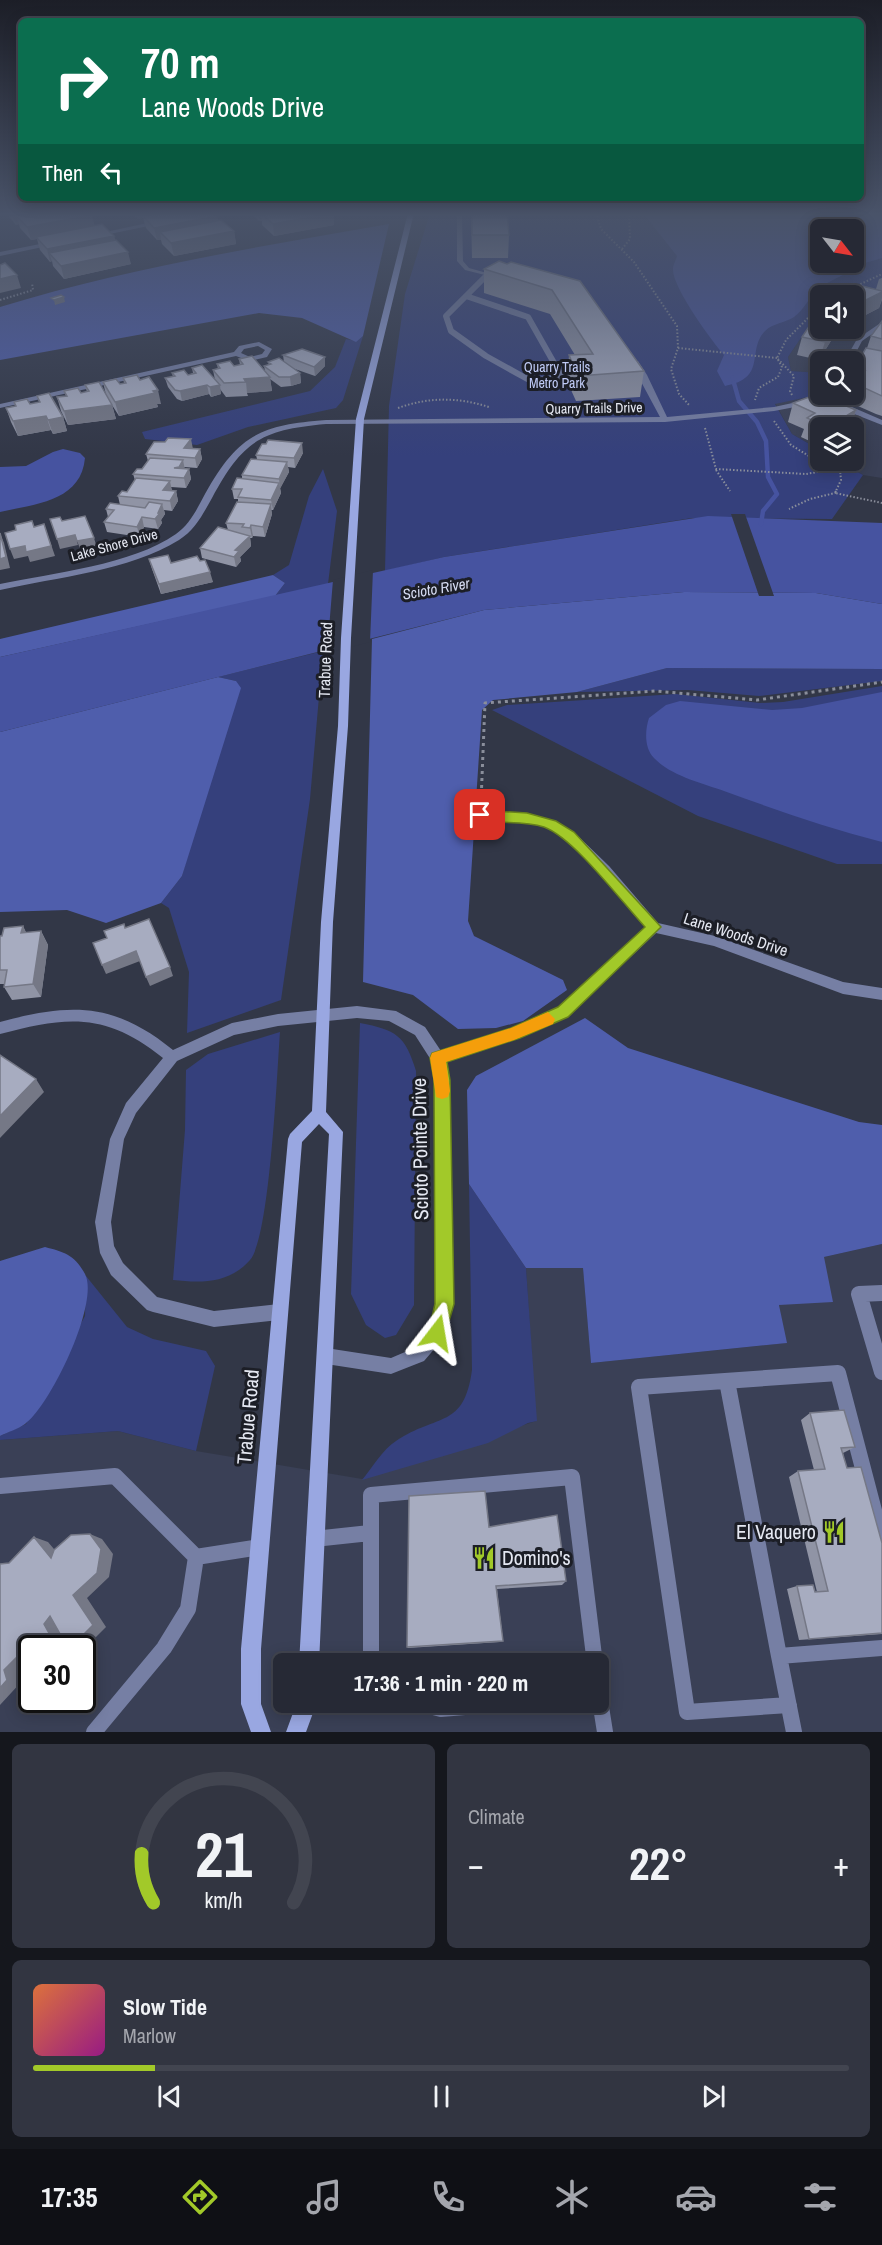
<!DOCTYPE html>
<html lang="en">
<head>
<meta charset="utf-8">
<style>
  body { margin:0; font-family:"Archivo Narrow",sans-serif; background:#323541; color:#f1f3f6; height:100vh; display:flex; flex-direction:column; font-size:22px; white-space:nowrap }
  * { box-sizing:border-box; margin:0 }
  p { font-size:20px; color:#a4a6ad }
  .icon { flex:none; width:33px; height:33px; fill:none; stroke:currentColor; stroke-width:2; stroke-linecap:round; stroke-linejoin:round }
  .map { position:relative; height:1732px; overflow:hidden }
  .side { display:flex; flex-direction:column; gap:12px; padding:12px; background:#15171d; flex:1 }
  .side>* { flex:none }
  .hud { position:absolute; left:18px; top:18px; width:846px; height:183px; border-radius:9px; box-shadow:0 3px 15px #0003,0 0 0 2px #424550; background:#0b6e4f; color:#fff; overflow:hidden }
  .needle { width:39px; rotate:121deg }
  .fabs { position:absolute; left:810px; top:219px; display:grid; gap:12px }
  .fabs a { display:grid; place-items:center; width:54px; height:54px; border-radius:9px; background:#262935; box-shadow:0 3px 15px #0003,0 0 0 2px #424550; font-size:30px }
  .speed { position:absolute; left:18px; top:1635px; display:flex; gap:12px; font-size:30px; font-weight:700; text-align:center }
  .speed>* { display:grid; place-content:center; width:78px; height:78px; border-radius:50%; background:#262935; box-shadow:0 3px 15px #0003,0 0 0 2px #424550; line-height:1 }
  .speed .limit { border:3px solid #111; border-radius:9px; background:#fff; color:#111 }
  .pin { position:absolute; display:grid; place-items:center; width:51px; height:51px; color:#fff; margin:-26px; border-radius:12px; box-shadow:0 3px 9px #0006 }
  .me { position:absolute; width:66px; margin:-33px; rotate:14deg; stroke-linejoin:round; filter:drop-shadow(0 0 4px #0008) }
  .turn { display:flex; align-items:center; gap:21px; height:126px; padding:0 24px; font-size:27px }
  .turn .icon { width:78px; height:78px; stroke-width:2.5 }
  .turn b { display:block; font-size:42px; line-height:51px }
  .then { display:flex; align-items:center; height:57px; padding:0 24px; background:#0003; gap:12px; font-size:22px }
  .big { font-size:45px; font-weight:800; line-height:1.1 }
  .side .tile { flex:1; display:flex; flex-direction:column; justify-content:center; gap:9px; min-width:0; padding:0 21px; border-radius:9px; background:#323541 }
  .side .dial { align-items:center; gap:0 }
  .dial svg { height:156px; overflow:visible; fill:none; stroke:#424550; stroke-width:7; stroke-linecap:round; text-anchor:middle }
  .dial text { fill:#f1f3f6; stroke:none }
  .song { display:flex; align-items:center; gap:18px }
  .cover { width:72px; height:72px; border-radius:9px; background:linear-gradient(135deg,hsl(20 70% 55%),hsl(310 70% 35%)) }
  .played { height:6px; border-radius:3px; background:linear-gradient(90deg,#a2c929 15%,#424550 15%) }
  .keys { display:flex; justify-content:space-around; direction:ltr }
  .heat { display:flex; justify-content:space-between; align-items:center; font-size:33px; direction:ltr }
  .side .tiles { flex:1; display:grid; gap:12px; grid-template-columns:1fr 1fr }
  .tile:last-child { grid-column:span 2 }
  .trip { position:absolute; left:273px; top:1653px; width:336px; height:60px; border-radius:9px; background:#262935; box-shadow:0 3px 15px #0003,0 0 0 2px #424550; font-weight:800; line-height:60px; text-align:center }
  .menu { display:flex; height:96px; justify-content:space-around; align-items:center; background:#0f1015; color:#a4a6ad }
  .menu .icon { width:42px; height:42px }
  .menu .selected { color:#a2c929 }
  .menu b { font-size:27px; color:#f1f3f6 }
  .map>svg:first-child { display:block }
</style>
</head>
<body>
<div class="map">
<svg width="882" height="1732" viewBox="0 0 882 1732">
  <rect width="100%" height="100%" fill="#323747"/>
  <path fill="#3a4056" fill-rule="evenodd" d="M882 288V324L867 333 848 359 882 367V478L863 475 838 461 854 460V428H820V450L792 434 775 403 808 397 820 388V394H854V362H820V373L791 371 788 357 807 329 818 318 820 328H854V299Z
    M882 1244V1732H0V1440L118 1431 196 1451 362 1479 536 1421 526 1268 583 1267 591 1363 786 1343 779 1305 824 1257ZM32 1648H82V1700H32ZM284 1664H598V1702H284Z"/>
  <path fill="#35407c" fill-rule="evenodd" d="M430 213H882V288L854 296H820V317L807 329 788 357 791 371 820 373V388L808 397 775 404 792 434 820 450V460L838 461 863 475 832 519 692 518 444 557 385 571 389 406 405 294ZM820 230H854V262H820Z
    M363 336 343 400 336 408 248 427 197 445 145 439 142 432 310 391 335 367 346 339 356 341Z
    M323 469 337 511 328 584 275 596 285 583 273 575 289 565 309 496Z
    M323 651 310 799 281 1000 187 1033 189 972 169 908 161 903 182 876 236 681 218 677Z
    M667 668 882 669V681L759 696 688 690 577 692Z
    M882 686V864H837L698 816 492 710 507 705 676 694 760 703 783 702Z
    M360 1023C396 1030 405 1035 416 1071L414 1305 396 1335 385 1338 366 1325 351 1294Z
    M280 1032C277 1072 270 1238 250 1260 229 1284 201 1283 173 1280L185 1130 186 1070 208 1054Z
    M469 1184 526 1268 537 1421 528 1423 488 1443 362 1480C372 1468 383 1449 396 1441 438 1413 464 1429 472 1370Z
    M86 1276 127 1327 153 1339 206 1351 215 1366 196 1451 118 1431 0 1440V1436L26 1424 85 1316Z"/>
  <path fill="#4f5eac" d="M389 224 363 336 356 342 302 318 259 313 0 360V307C127 268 258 247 389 224Z
    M273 575 285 583 275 596 0 657V639Z
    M684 592 816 593 882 604V669L667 668 577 692 493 700 482 710 468 921 474 936 563 980 567 990 523 1021 496 1028 458 1029 413 995 363 982 372 639 484 610Z
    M218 677 236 681 241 688 182 876 161 903 106 923 67 910 0 912V732Z
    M585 1018 628 1048 859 1122 882 1125V1244L824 1257 833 1302 779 1305 787 1343 591 1363 583 1268H526L469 1184 467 1090 476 1076Z
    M45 1247C64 1252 75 1255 85 1274 100 1303 50 1406 25 1424 18 1429 8 1432 0 1436V1261Z"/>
  <path fill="#4653a0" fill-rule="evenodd" d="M643 213H882V258L845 269 843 275C835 279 826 283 818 289 809 297 804 310 794 317 785 323 773 323 765 331 746 351 768 378 725 386L717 371 724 355C712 341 672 287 673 269 673 265 676 260 677 256ZM820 230H854V262H820Z
    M63 449 80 453 85 458C81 502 34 504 0 512V467L26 466 53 452Z
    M708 516 882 523V604L816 593 684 592 484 610 0 732V657L444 557Z
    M882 692V842C828 828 776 810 724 791 702 783 671 776 654 758 644 748 645 730 649 718L666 705 680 701 772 710 802 708Z"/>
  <path fill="#323747" d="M731 514H745L774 596H759Z
    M373 570 370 642 327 653 333 580Z"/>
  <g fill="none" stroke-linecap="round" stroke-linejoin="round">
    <path stroke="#4653a0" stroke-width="3" d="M732 377 734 385"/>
    <path stroke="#4653a0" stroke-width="4.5" d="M734 383 739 401 757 422 766 441 768 477 777 494 763 511 761 524"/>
    <path stroke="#8a8e9b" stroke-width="2" stroke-dasharray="1.5 2" stroke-linecap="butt" d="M596 213 601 229 634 262 677 326 678 348 671 369 679 394 690 406
      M622 249 630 239 629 213
      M835 296 882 274
      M0 300 33 290 32 283
      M678 348 777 358 782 367 778 377 759 388 755 400
      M792 395 790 391 794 376 777 358 786 340 820 306
      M398 408C429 397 457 397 489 407
      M774 421 791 445 830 469 840 470 841 480 835 493 810 499 789 509
      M705 428 716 469 806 474 829 470
      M716 470 730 491
      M836 491 835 493 882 503"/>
    <path stroke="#8a8e9b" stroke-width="3" stroke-dasharray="3 4" stroke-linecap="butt" d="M481 802 485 703 655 691 757 700 882 682"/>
    <path stroke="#767fa4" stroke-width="6" d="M466 296 528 317 562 377 531 381 486 356 451 331 446 316Z
      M466 296 486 276"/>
    <path stroke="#767fa4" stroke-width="16" d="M882 1293 859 1294 882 1372
      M727 1381 779 1656
      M0 1486 115 1476 196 1557
      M314 1539 370 1533
      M196 1557 260 1547
      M371 1664V1495L572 1477 595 1664
      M598 1688 605 1732
      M415 1702 441 1709 523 1702
      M789 1705 687 1712 639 1387 838 1373 882 1541
      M94 1732 164 1648 188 1609 196 1557
      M794 1732 779 1656 882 1648"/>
    <path fill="#767fa4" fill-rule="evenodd" d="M457 213 462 214 463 261 469 268 501 277V279L465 270 457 261Z
      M161 220 163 223 95 237 92 235Z
      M55 241 57 244 0 256V252Z
      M882 322V327L862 341 851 362H844L857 339Z
      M259 342 272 349 267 357 249 361 236 356 0 408V404L234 352 239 346ZM258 346 265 350 262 354 250 357 241 353 244 349Z
      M632 361H638L647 375 667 417 774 407 811 399 820 394H828L816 403 774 411 665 422 326 424C262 430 243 440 212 498 203 514 195 530 179 540 129 571 57 577 0 590V584C52 573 132 565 176 534 190 524 197 509 205 494 238 435 260 425 326 420L660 417 631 363Z
      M839 404H845L882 420V425L839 408Z
      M480 811 532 815 553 821 566 828 580 838 609 866 658 923 715 936 843 982 882 988V1000L843 994 714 946 656 933 568 1016 519 1038 446 1062 449 1080 452 1304 443 1339 424 1361 391 1374 326 1364 320 1362 318 1356 320 1350 326 1348 391 1358 412 1349 430 1329 436 1304 435 1080 431 1060 415 1035 389 1021 357 1018 278 1026 234 1035 177 1061 136 1113 124 1139 111 1222 114 1246 123 1263 157 1297 214 1311 279 1304 285 1306 287 1312 285 1318 279 1320 214 1327 153 1312 147 1310 111 1275 100 1253 95 1222 110 1139 126 1103 163 1058C106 1012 67 1016 0 1034V1022C71 1003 114 1002 173 1050L232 1023 278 1014 357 1006 396 1011 425 1027 441 1051 511 1029 558 1008 646 927C621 896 579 836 540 826 519 820 496 824 476 818L474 815 476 812Z"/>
    <path fill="#99a7e1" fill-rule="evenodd" d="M408 213H414L364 419 351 638 348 726 333 922 326 1112 343 1132 319 1664H299L329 1134 319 1124 302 1142 261 1649V1704L271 1732H251L241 1704V1649L288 1139 290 1134 312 1111 321 922 338 726 341 638 356 419Z
      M297 1702H317L306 1732H286Z"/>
  </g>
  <path fill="#9094a5" d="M6 213H90L94 225 114 236 115 240 131 264 64 279 53 266 52 261 50 262 40 250 37 239 31 240 20 228 19 224 16 225Z
    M132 213H214L218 220 234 231 236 244 174 256 162 244 161 240H157L146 228 143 218 138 219Z
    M251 213H333L334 225 274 236 262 225V221H259Z
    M471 213H507L509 235 508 258H472Z
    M507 264 580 281 644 371 640 397 576 401 567 381 569 355H575L550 314 484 293V269Z
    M882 278V300L879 308 854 321V296L876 289 879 279Z
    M882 321V416L876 414 842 399 844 394H854V370L855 367 867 348 871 336Z
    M820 328H839L819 360 797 355 802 337Z
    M283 355 325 366 315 376 292 368 300 373 301 383 291 386 281 387 270 379 272 391 247 393 248 396 226 397 220 389 221 394 211 397 209 394 182 401 177 399 168 387 165 378 173 377 172 373 188 375 193 373 192 368 215 380 213 370 218 369 217 364 234 366 240 365 239 359 265 371 264 366 269 365 268 362H284Z
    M123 378 140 380 161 404H157L158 407 119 416 112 405 116 419 68 425 61 411 57 397 66 396 64 391 81 393 87 392 85 385 106 395 103 382 120 384 124 383Z
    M37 396 63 417 67 431 53 434 51 430 18 436 11 422 6 408 15 406 14 402 30 404 39 402Z
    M793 403 856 410 850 428H820V439L814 443 801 437 804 429 788 422Z
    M200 449 202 459 197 468 184 467 185 469H189L191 479 186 488 171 487 172 491H176L178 501 172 511 164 510 165 514 161 520 162 523 158 529 144 527 140 537 107 532 104 522 108 517 106 509 120 505 118 496 127 492 135 480 133 474 142 469 148 461 146 454Z
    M303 453 295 468 288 467 289 472 280 488 281 493 273 510H271L272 514 265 537 253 536 252 538H250L251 546 240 557 241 561 236 567 202 558 200 548 228 530 226 523 238 502V499H234L232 489 242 479V475L257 459 256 455Z
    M149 559 171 563 200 561 213 582 161 594 152 569Z
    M23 926 26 933 41 931 48 945 41 997 12 1000 4 987V984H0V936H2Z
    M810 1413 855 1447 843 1453 882 1634 799 1640 787 1589 797 1586 817 1592 789 1477 798 1471 814 1470 801 1420Z
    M489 1527 566 1581 562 1585 497 1589 503 1641 500 1642 408 1648 407 1647Z"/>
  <path fill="#757886" d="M12 213H77L16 215 19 224 16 225Z
    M136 213H170L143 216V218L138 219Z
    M258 213H261L262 221H259Z
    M333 213 334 225 274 236 273 224Z
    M92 215 95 227 36 237 37 239 31 240 27 227Z
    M217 216 219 228 160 232 161 240H157L154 228Z
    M234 231 236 244 174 256 171 243Z
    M114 236 117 249 49 253 52 261 50 262 47 249Z
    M128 252 131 264 64 279 61 266Z
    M17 275 21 288 0 293V279Z
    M882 292V298L879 308 854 321V306Z
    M64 297 65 302 55 305 54 300Z
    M833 328H839L819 360 825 342Z
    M325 357V366L315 376 314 367Z
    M300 373 301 383 291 386 290 377Z
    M270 377 272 391 247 393 246 382 244 379Z
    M207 385 209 394 182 401 180 391Z
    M220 385 221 394 211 397 210 387Z
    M158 390 161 404H157L158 407 119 416 115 402Z
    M112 405 116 419 68 425 64 411Z
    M856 410 850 428H836L838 421Z
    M46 416 51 430 18 436 13 421Z
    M63 417 67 431 53 434 48 420Z
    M831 418 827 428H820V439L814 443 820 424Z
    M191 439 193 449 186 458 184 448Z
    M302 443 303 453 295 468 294 458Z
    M200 449 202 459 197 468 195 458Z
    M183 460 185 470 174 468Z
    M287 462 289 472 280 489 279 479Z
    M189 469 191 479 186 488 184 478Z
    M170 481 172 491 163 490Z
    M279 483 281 493 273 510 271 500Z
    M176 491 178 501 172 511 170 501Z
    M162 504 165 514 161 520 162 523 158 529 155 519Z
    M271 504 272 514 265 537 263 527Z
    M142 517 144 527 140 537 137 527Z
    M44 524 55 556 30 562 28 556 14 559 10 549Z
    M251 525 253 536 252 538 250 528Z
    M0 533 4 543 10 568 0 570Z
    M75 535 78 545 60 549 57 539Z
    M250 536 251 546 240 557 241 561 236 567 234 557 235 550Z
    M94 538 97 548 81 551 77 541Z
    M210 572 213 582 161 594 159 584Z
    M23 926 30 940 21 933Z
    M41 931 48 945 41 997 33 984Z
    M136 951 140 961 106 974 102 965Z
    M170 967 173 976 150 986 146 977Z
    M36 1079 44 1092 0 1138V1116Z
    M90 1534 102 1539 113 1554 109 1577 87 1598 106 1627 82 1651V1648H70L73 1595Z
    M34 1537 48 1542 65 1562 51 1558Z
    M50 1616 65 1637 53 1648H37L44 1624Z
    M20 1654 32 1655V1661H30L20 1670 23 1680 0 1705V1688L4 1670Z"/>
  <path fill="#a7acc0" stroke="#757886" stroke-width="1.5" d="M28 213H90L92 215 27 227 16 215Z
    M158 213H214L217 216 154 228 143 216Z
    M261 213H333L273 224Z
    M472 213H507L509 235H472Z
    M221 220 234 231 171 243 160 232Z
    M102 224 114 236 47 249 36 237Z
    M116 240 128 252 61 266 49 253Z
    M499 261 507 264 511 262 580 281 644 371 578 376 569 355 593 354 552 290 484 269Z
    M5 263 17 275 0 279V265Z
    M862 286 882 291V292L854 306V296H843Z
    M61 295 64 297 54 300 51 298Z
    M820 310V328H833L825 342 802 337Z
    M882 321V339L871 336Z
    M866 348 882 351V396L854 383V378L865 371 855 367Z
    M302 349 325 357 314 367 283 355Z
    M252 356 270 377 244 379 246 382 224 383 213 370 220 368 217 364 230 361 234 366 243 364 239 359Z
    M279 358 300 373 290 377H279L264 366 271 364 268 362Z
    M202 365 220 385 210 387 207 385 180 391 175 390 165 378 175 376 172 373 184 370 188 375 196 373 192 368Z
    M137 375 140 380 149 377 158 390 153 391 155 393 115 402 103 382 116 379 120 384 126 383 123 378Z
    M99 382 112 405 64 411 57 397 67 396 64 391 78 388 81 393 89 391 85 385Z
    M49 393 63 417 48 420 46 416 13 421 6 408 16 406 14 402 27 399 30 404 40 402 37 396Z
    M817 394 856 410 838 421 831 418 820 424 807 418 815 413 793 403Z
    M168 438 191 439 184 448 200 449 195 458 146 454 154 442H165Z
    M268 440 302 443 294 458 256 455 262 444H266Z
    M150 458 183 460 179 467 174 468 189 469 184 478 133 474 137 469H142Z
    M251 459 287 462 279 479 242 475Z
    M136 478 170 481 163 490 176 491 170 501 118 496 122 491 127 492Z
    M237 478 279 483 271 500 238 497 242 489H232Z
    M149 502 162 504 158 513H160L155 519 142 517 137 527 104 522 114 510 106 509 110 503 145 508Z
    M237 502 271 504 263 527 251 525 250 528 242 527 244 524 226 523Z
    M85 516 94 538 77 541 75 535 57 539 50 519 60 517 62 521Z
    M32 521 34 527 44 524 51 546 26 552 25 546 10 549 5 533 16 530 15 525Z
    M218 527 250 536 235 550 239 551 234 557 200 548Z
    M0 533 6 557 0 559Z
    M168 555 171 563 197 556 200 561 205 560 210 572 159 584 149 559Z
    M149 919 170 967 146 977 136 951 102 965 93 943 107 938 104 931 124 924 125 928Z
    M23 926 21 933 41 931 33 984 4 987 7 970H0V936H2L4 928Z
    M0 1055 36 1079 0 1116Z
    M844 1410 855 1447 841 1448 847 1468 861 1467 882 1543V1633L809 1639 797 1586 813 1585 815 1592 828 1591 798 1471 825 1469 810 1413Z
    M485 1491 489 1527 557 1515 566 1581 496 1586 503 1641 407 1647 409 1496Z
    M90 1534 101 1549 97 1573 73 1595 93 1625 70 1648H68L50 1616 44 1624 50 1635 37 1648H32V1655L25 1661 20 1654 4 1670 7 1680 0 1688V1564L9 1563 34 1537 51 1558 54 1550 71 1535Z"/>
  <linearGradient id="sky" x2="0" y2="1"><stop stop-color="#1c1e27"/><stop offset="0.47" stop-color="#495369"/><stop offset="1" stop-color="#495369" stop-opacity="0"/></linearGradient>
  <rect width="882" height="456" fill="url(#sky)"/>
  <path fill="#a2c929" stroke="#69831b" stroke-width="1.5" d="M480 810 527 813 556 821 574 832 661 927 568 1017 520 1038 447 1062 450 1080 454 1304 444 1339 437 1342 430 1339 428 1333 435 1304 434 1080 430 1058 432 1053 511 1028 558 1007 645 927C621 901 574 838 544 827 521 820 498 825 476 819L474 815Z"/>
  <path fill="#f59e0b" d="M548 1012 555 1019 553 1024 514 1040 446 1062 450 1091 448 1097 442 1099 436 1097 430 1058 432 1053 511 1028Z"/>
  <defs>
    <g id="restaurant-bare" transform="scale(1.8)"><path d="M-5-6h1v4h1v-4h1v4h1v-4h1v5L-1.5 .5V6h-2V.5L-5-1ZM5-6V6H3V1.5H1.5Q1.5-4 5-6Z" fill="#a2c929" stroke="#1c1e26" stroke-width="2.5" paint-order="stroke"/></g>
  </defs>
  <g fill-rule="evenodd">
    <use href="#restaurant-bare" x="834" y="1532"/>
    <use href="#restaurant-bare" x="484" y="1558"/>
  </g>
  <g text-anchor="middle" stroke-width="6" stroke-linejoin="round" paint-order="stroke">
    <g font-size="14" fill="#c0cbf6" stroke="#1c1e26">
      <text x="557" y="372">Quarry Trails<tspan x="557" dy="16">Metro Park</tspan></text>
    </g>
    <g font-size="14" fill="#e5e8f2" stroke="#1c1e26">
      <text transform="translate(594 408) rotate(-1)" y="5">Quarry Trails Drive</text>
      <text transform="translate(114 545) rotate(-15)" y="5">Lake Shore Drive</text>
    </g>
    <g font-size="15" font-style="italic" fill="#d6dcf2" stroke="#1c1e26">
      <text transform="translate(436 589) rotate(-10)" y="5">Scioto River</text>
    </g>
    <g font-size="16" fill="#e5e8f2" stroke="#1c1e26">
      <text transform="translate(325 660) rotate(-88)" y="6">Trabue Road</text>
      <text transform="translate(736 934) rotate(18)" y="6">Lane Woods Drive</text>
    </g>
    <g font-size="20" fill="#e5e8f2" stroke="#1c1e26">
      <text transform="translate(420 1149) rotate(-91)" y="7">Scioto Pointe Drive</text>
      <text transform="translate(248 1417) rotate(-85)" y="7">Trabue Road</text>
    </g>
    <g font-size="20" fill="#e5e8f2" stroke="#1c1e26" text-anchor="end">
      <text x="816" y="1539">El Vaquero</text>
      <text x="502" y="1565" text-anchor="start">Domino's</text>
    </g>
  </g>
</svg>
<div class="fabs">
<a><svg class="needle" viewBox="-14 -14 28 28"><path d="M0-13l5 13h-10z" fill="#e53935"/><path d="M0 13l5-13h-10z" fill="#a4a6ad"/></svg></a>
<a><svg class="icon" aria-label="sound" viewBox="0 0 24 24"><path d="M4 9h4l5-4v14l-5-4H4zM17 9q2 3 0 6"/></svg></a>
<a><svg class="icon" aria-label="search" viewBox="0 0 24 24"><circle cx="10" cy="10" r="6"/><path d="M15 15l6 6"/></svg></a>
<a><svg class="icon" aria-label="layers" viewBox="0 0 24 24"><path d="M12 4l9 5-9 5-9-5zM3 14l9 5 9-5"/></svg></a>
</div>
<div class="speed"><div class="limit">30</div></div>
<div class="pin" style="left:480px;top:815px;background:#d93025"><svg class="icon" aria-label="arrive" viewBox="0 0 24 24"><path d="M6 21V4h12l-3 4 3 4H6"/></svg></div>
<svg class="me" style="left:437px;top:1333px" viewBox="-20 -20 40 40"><path d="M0-17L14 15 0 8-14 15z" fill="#a2c929" stroke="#fff" stroke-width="4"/></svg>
<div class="trip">17:36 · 1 min · 220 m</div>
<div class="hud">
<div class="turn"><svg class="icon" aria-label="right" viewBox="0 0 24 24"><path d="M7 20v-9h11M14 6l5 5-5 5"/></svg><div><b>70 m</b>Lane Woods Drive</div></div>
<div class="then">Then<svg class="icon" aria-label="left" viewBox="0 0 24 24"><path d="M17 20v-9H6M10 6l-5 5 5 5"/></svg></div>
</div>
</div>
<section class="side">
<div class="tiles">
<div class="tile dial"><svg viewBox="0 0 100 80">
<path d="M14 69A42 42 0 1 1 86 69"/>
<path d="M14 69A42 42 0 0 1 8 44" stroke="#a2c929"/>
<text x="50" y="56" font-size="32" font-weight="700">21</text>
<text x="50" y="72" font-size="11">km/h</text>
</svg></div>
<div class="tile"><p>Climate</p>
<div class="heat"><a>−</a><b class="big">22°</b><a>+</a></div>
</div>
<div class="tile">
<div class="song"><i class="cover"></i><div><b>Slow Tide</b><p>Marlow</p></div></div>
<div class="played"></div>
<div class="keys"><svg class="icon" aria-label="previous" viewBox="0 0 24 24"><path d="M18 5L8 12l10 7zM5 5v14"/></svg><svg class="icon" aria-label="pause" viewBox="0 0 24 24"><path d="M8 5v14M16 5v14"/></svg><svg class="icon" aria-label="next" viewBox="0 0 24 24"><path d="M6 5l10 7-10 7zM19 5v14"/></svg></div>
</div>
</div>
</section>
<nav class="menu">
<b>17:35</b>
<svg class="icon selected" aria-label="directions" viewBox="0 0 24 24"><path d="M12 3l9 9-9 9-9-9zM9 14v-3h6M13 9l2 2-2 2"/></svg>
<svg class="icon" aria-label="music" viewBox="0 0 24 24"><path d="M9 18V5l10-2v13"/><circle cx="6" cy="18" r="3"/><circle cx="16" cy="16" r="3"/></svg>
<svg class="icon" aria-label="phone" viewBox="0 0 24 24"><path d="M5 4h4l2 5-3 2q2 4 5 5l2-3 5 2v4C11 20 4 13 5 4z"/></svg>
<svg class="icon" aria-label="climate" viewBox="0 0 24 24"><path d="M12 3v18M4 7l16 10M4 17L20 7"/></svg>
<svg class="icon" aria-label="car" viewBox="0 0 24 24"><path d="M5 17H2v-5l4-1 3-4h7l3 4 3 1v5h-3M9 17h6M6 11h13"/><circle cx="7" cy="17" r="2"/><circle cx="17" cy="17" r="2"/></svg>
<svg class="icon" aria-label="filters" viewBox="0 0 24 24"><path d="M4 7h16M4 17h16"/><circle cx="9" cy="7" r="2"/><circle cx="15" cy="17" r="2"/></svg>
</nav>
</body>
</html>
